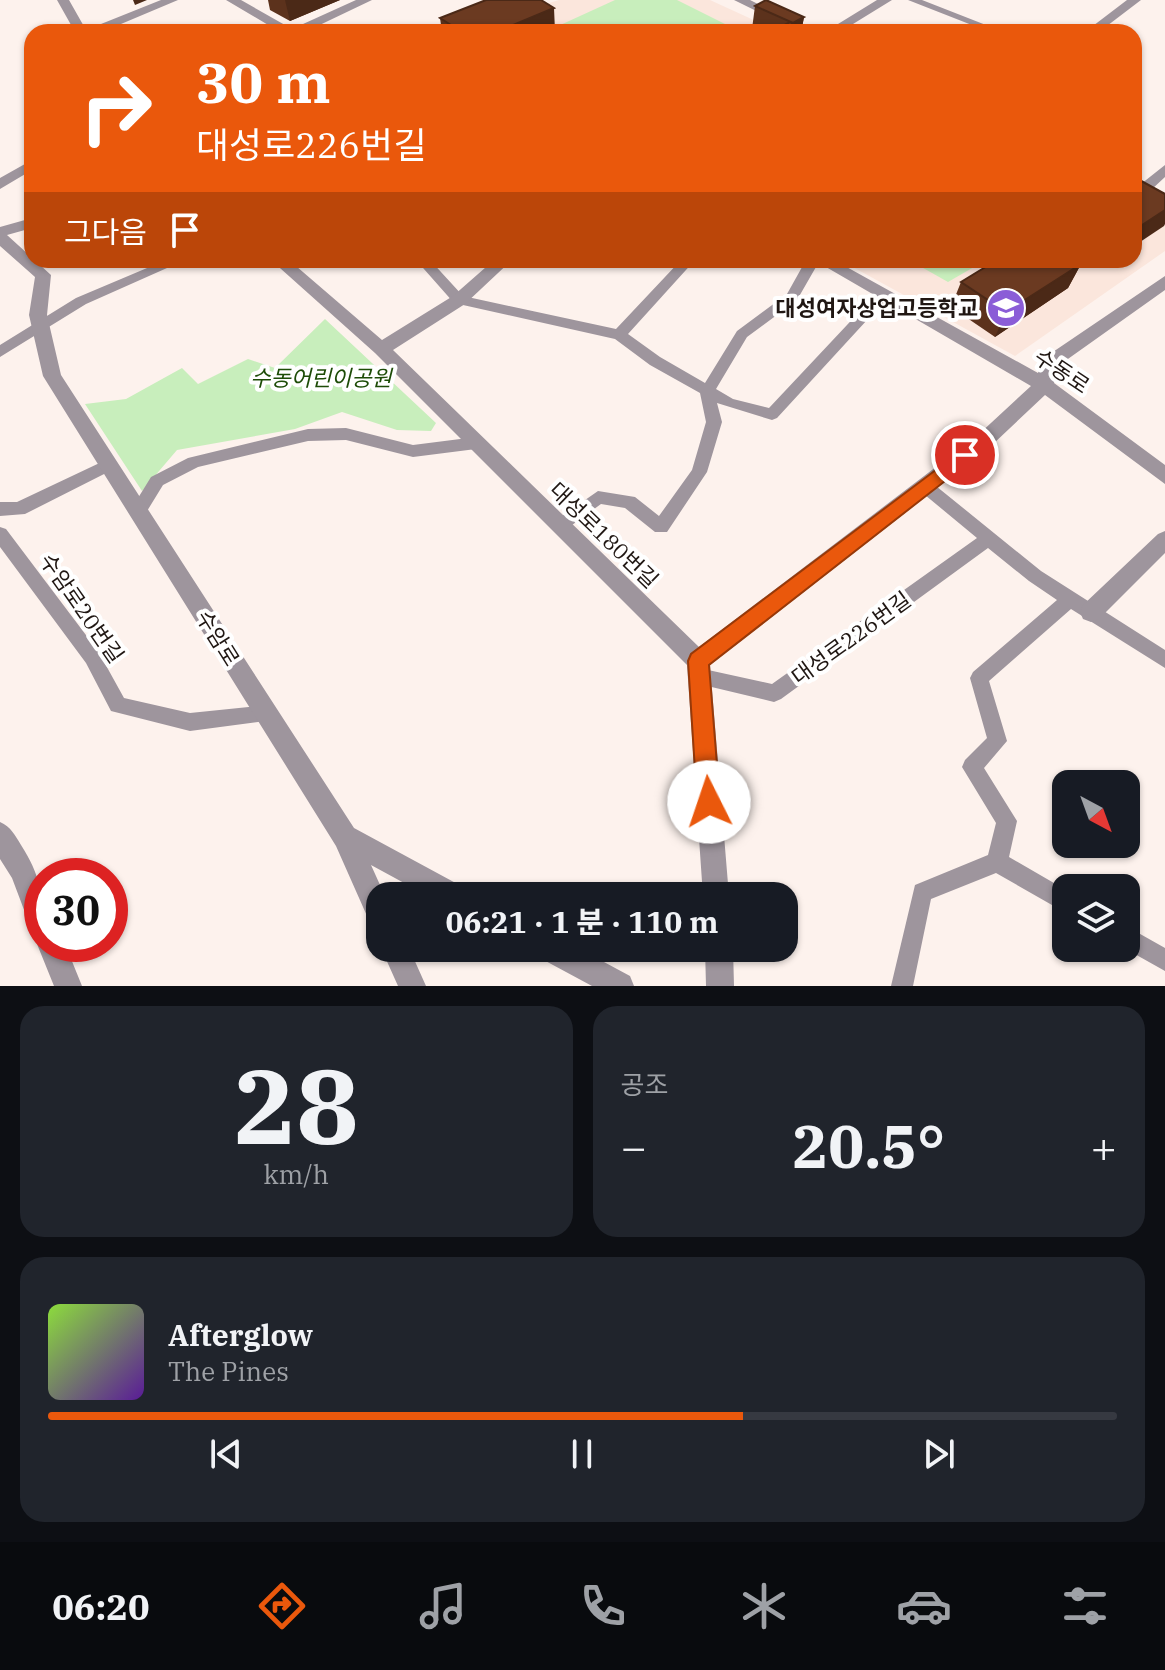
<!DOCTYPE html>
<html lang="ko">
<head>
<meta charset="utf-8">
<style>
  body { margin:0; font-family:"IBM Plex Serif","Noto Sans KR",serif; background:#20242c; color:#f1f3f6; height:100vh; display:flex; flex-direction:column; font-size:30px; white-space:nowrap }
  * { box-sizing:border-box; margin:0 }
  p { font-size:26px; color:#9ea1a6 }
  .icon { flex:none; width:44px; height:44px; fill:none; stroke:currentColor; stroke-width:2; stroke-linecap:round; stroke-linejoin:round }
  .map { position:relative; height:986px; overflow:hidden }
  .panel { display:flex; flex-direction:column; gap:20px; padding:20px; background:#0d0f14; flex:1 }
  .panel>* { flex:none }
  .banner { position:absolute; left:24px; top:24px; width:1118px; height:244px; border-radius:24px; box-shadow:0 2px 6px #0004; background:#ea580c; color:#fff; overflow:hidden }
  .needle { width:52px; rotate:139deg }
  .controls { position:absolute; left:1052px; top:770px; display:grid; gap:16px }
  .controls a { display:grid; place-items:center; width:88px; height:88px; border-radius:16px; background:#171b24; box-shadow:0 2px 6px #0004; font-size:40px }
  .speed { position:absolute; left:24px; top:858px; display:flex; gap:16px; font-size:40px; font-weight:700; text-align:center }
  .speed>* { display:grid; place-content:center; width:104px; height:104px; border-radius:50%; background:#171b24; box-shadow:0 2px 6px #0004; line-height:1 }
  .speed .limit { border:12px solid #d22; background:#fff; color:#111 }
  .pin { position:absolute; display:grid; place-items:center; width:68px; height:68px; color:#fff; margin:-34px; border:4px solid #fff; border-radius:50%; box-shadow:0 2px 8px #0007 }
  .me { position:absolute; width:88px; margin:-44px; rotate:356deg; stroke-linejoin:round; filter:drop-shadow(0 0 6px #0008) }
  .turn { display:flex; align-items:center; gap:28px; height:168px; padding:0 40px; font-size:36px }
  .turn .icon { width:104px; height:104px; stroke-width:2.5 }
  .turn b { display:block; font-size:56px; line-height:68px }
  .then { display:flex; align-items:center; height:76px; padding:0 40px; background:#0003; gap:16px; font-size:30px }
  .big { font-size:60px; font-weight:700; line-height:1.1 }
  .panel .tile { flex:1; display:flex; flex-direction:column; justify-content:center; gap:12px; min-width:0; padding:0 28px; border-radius:24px; background:#20242c }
  .panel .dial { align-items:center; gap:0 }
  .dial b { font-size:104px; line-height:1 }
  .song { display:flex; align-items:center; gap:24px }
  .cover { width:96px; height:96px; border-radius:12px; background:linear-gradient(135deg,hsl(90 70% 55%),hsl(270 70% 35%)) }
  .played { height:8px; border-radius:4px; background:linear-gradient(90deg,#ea580c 65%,#363941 65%) }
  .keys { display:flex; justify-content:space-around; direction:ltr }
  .heat { display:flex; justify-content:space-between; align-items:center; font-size:44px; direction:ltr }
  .panel .tiles { flex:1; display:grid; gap:20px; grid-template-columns:1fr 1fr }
  .tile:last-child { grid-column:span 2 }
  .trip { position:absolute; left:366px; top:882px; width:432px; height:80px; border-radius:24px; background:#171b24; box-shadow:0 2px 6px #0004; font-weight:700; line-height:80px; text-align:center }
  .dock { display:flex; height:128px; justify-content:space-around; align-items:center; background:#090b0e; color:#9ea1a6 }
  .dock .icon { width:56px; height:56px }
  .dock .on { color:#ea580c }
  .dock b { font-size:36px; color:#f1f3f6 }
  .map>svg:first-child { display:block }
</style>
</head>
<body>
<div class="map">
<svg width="1165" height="986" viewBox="0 0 1165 986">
  <rect width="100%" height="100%" fill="#fdf2ed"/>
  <path fill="#fbe6dc" d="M559 0H710L780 32H452Z
    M1134 201 1165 216V251L1015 356 840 260H1134Z"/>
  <path fill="#c8eebc" d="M615 0H677L741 32H545Z
    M909 260H986L948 282Z
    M325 319 436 423 431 431 397 430 342 412 295 429 177 450 142 491 85 404 126 399 182 368 198 384 248 359 275 368Z"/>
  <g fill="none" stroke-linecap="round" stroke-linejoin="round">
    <path fill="#9e959d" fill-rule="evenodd" d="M908 0H922L991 27 982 29Z
      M166 260H185L86 304 0 357V345L76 298Z
      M416 260H430L463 296 616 329 681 260H695L628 334 660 357 705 383 737 331 787 294 806 260H820L797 300 747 337 716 389 733 399 769 408 878 292H888L890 295 777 418 772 420 717 403 722 422 707 472 667 532H655L625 508 601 504 561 533 555 531 553 526 555 521 598 491 635 497 659 516 692 470 706 422 700 393 650 365 615 339 454 303Z
      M346 428 413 445 476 437 484 443 476 449 413 457 346 440 308 441 198 467 163 485 144 516H132L130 511 151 477 188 458 308 429Z
      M108 459 116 465 114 469 25 514 0 516V502H17Z
      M925 480 931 482 1041 571 1165 650V668L1071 609 989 681 1007 741 984 768 1017 821 1009 857 1066 890V913L996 873 931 899 913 986H891L915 885 988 855 996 823 962 767 965 760 987 738 970 678 973 672 1057 600 1029 581 988 548 781 699 774 702 699 684 693 682 690 676 693 670 699 668 772 684 977 538 919 490 917 486 919 482Z
      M0 527 6 529 98 651 124 698 190 713 267 705 274 708 276 714 274 720 190 731 111 711 86 663 0 547Z
      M1126 926 1165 948V971L1124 948H1126Z"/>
    <path fill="#9e959d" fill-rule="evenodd" d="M57 0H69L86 30 161 0H178L102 32H75Z
      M226 0H241L292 29 356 0H372L305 32H280Z
      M734 0H750L815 32H799Z
      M877 0H892L840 32H825Z
      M1127 0H1141L1099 32H1085Z
      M464 17 468 18V24L443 32H424Z
      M32 160V170L0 189V178Z
      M1165 165V177L1151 190H1141V184Z
      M32 218V228L7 235 51 275 47 315 61 375 354 828 463 887 467 896H428L371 865 385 896H380V929L371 925 336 846 43 376 29 315 35 277 0 246V227Z
      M271 260H289L382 340 453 296 494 260H512L465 304 393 350 699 647 978 435 1031 386 814 260H834L1038 373 1044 358 1165 276V290L1058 366 1054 383 1165 465V484L1045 395 992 445 710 665 729 896H703L687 665 375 353Z
      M1165 531V553L1099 619 1091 622 1083 619 1080 612 1083 605 1158 534Z
      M0 822C11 827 15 835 21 845 45 882 42 902 42 944H65L82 986H54L37 944 42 934 32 931 12 878 0 859Z
      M381 948H409L426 986H398Z
      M536 948H578L630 976 634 986H592L540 958Z
      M705 948H733L734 986H706Z"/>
  </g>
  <path fill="#5c321c" d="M268 0H340L290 21 270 10Z
    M755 6 804 17 802 28 810 32H758L752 29Z
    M440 18 555 31 442 32Z
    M845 260H864L856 266Z
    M997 260H1085L1080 263 1081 264 1068 288 995 337 951 307 961 282Z"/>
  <path fill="#4b2917" d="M133 0H147L135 5Z
    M285 0H340L290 21Z
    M554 8 555 31 553 32H496Z
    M804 17 801 32H792L793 23Z
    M1165 210V224L1164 226 1134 246V233L1136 229Z
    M1081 264 1068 288 995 337 1006 312Z"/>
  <path fill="#6b3a21" stroke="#4b2917" stroke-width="2" d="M486 0H541L554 8 496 32H462L440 18Z
    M766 0 804 17 793 23 755 6Z
    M790 22 810 32H771Z
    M1134 177 1165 194V210L1136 229 1134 228Z
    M997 260H1074L1081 264 1006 312 961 282Z"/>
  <path fill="#ea580c" stroke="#983908" stroke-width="2" d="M965 448 972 450 974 455 972 460 709 665 720 802 717 810 709 813 701 810 697 802 688 661 691 654Z"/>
  <defs>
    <g id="school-disc" transform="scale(2)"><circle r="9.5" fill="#8b5dd7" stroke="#fff"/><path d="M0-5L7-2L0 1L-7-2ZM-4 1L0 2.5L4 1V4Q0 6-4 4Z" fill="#fff"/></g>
  </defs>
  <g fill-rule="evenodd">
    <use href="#school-disc" x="1006" y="308"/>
  </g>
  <g text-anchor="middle" stroke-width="8" stroke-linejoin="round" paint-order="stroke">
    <g font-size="22" font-weight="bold" fill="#201713" stroke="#fff" text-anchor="end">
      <text x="978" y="316">대성여자상업고등학교</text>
    </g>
    <g font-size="22" fill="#201713" stroke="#fff">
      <text transform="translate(1062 371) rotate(34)" y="8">수동로</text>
      <text transform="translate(604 535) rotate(44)" y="8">대성로180번길</text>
      <text transform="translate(82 608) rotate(55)" y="8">수암로20번길</text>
      <text transform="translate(218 638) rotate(58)" y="8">수암로</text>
      <text transform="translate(851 638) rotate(-36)" y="8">대성로226번길</text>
    </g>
    <g font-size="22" font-style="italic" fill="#1d4c07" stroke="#fff">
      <text x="321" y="386">수동어린이공원</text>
    </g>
  </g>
</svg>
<div class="controls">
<a><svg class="needle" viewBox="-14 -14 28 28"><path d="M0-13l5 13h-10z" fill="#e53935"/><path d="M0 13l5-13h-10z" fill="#9ea1a6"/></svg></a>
<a><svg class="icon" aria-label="layers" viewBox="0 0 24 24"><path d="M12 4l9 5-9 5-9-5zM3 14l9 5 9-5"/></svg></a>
</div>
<div class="speed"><div class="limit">30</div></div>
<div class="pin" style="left:965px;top:455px;background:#d93025"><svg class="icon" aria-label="arrive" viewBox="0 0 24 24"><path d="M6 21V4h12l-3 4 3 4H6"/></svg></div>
<svg class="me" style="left:709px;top:802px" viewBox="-20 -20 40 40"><circle r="19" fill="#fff"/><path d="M0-13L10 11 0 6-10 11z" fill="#ea580c"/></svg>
<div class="trip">06:21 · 1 분 · 110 m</div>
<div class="banner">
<div class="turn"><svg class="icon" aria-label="right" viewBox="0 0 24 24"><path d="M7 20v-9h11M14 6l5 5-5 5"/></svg><div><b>30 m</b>대성로226번길</div></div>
<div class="then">그다음<svg class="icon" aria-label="arrive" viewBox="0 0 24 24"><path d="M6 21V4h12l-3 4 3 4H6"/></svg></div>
</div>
</div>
<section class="panel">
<div class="tiles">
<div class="tile dial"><b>28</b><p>km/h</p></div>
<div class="tile"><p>공조</p>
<div class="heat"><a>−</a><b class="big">20.5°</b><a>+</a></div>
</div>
<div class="tile">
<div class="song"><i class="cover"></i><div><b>Afterglow</b><p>The Pines</p></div></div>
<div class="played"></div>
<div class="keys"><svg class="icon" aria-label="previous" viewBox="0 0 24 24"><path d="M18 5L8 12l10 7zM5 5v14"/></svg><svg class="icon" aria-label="pause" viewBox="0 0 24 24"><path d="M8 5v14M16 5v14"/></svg><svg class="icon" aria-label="next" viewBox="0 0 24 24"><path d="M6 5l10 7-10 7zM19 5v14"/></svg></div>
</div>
</div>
</section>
<nav class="dock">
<b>06:20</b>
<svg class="icon on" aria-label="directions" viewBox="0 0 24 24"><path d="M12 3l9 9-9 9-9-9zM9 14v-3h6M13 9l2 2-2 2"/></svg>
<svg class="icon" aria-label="music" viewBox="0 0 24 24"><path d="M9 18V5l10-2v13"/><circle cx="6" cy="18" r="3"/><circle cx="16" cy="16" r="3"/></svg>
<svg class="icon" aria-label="phone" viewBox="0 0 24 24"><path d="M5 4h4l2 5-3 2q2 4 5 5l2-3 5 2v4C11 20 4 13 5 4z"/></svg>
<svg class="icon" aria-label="climate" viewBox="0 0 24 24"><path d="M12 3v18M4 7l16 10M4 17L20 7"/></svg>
<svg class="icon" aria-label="car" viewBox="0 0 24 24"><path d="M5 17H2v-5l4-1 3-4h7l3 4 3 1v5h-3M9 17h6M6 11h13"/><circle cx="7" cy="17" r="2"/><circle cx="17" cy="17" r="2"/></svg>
<svg class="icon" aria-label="filters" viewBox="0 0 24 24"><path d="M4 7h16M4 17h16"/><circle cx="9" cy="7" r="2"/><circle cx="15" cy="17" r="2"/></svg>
</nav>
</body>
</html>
